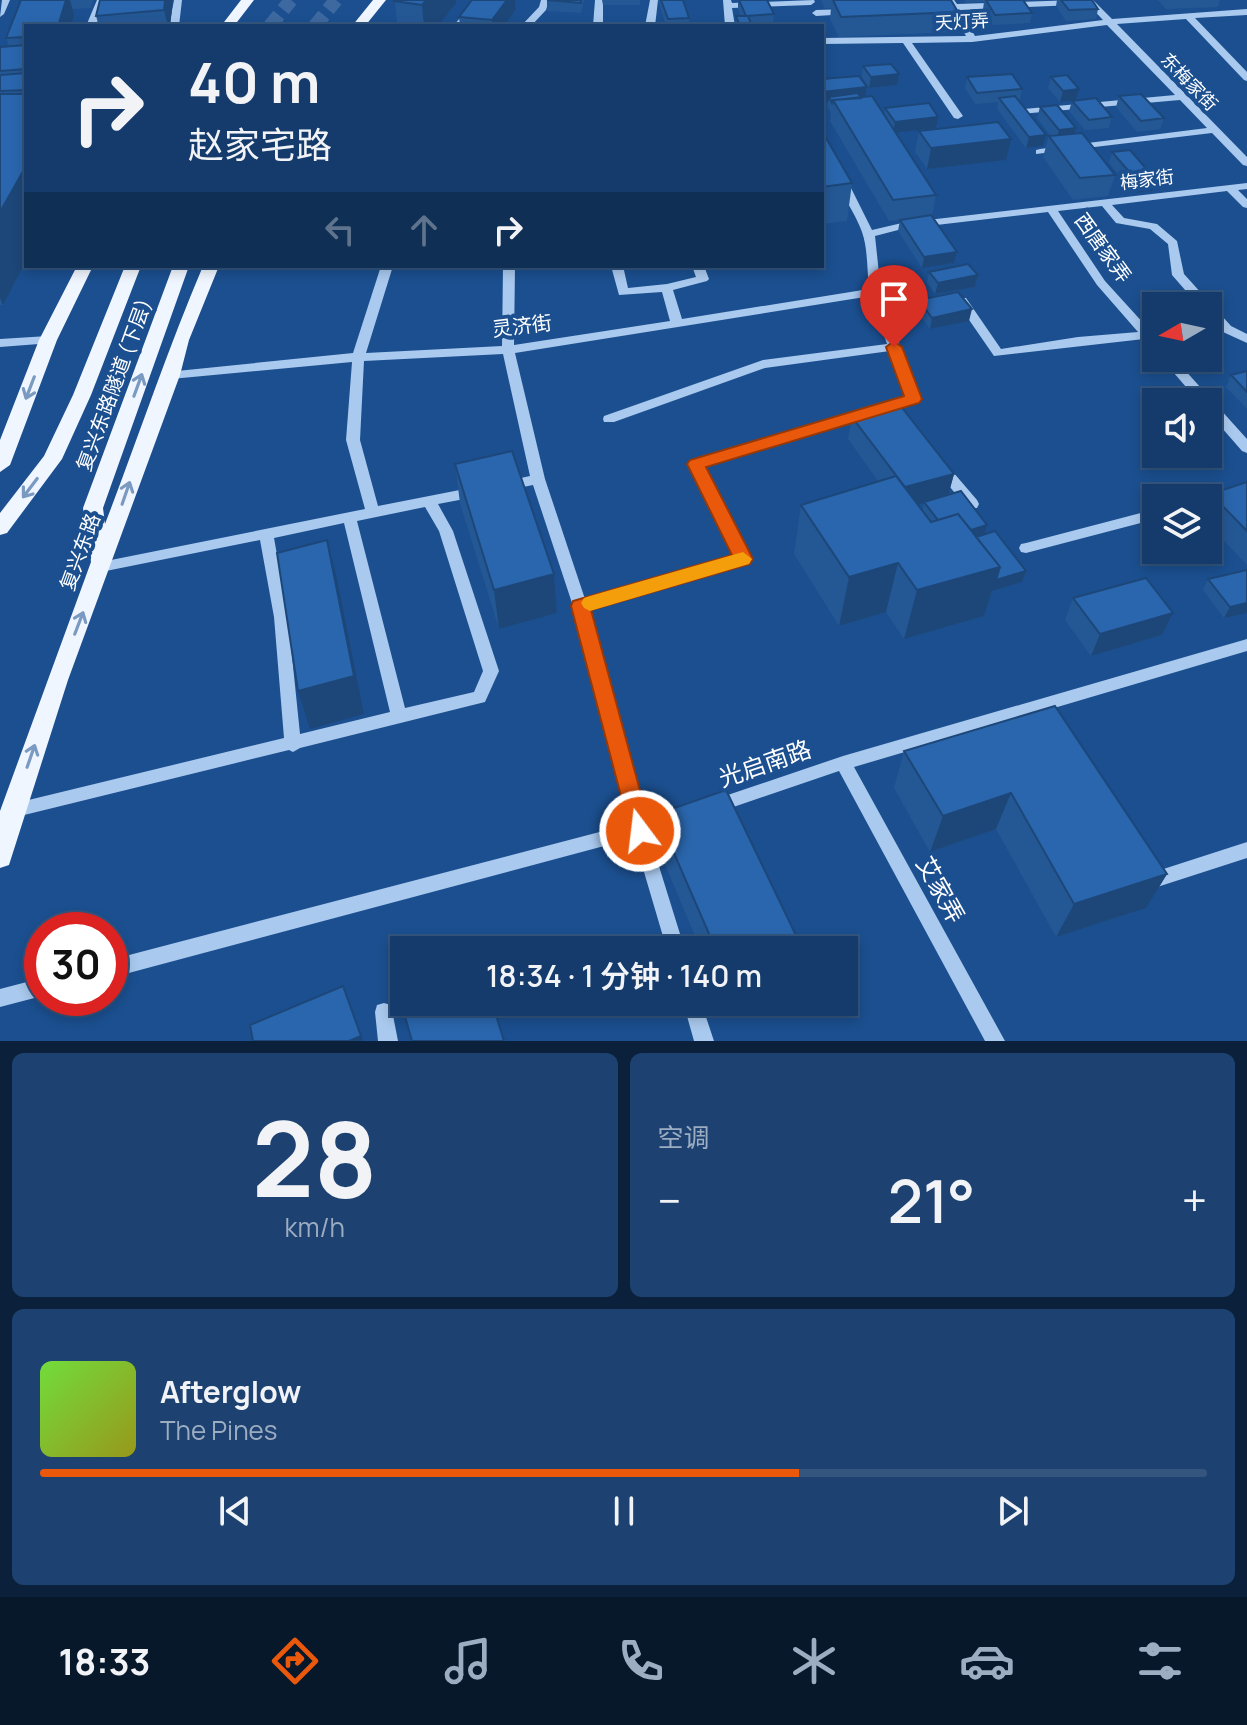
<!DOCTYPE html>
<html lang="zh">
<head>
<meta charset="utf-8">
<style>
  body { margin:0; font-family:Manrope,"Noto Sans SC",sans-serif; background:#1d4271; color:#f1f3f6; height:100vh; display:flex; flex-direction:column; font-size:30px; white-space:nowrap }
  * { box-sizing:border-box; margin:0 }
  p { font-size:26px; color:#9dadc1 }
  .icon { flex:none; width:44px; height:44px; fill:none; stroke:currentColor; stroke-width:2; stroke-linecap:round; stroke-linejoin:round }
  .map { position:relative; height:1041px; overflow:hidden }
  .sheet { display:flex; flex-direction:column; gap:12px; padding:12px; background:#0b203b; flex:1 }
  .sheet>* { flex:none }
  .banner { position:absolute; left:24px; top:24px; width:800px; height:244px; border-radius:0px; box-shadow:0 4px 12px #0003,0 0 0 2px #33557e; background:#143b6b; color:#f1f3f6; overflow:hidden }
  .needle { width:52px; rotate:261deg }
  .buttons { position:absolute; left:1142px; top:292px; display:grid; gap:16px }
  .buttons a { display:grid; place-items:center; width:80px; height:80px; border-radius:0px; background:#143b6b; box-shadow:0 4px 12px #0003,0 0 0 2px #33557e; font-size:40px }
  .speed { position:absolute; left:24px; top:912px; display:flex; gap:16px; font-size:40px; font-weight:700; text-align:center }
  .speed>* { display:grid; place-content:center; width:104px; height:104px; border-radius:50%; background:#143b6b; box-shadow:0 4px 12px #0003,0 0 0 2px #33557e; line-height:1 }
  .speed .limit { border:12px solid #d22; background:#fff; color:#111 }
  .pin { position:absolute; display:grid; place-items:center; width:68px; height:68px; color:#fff; margin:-82px -34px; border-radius:50% 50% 50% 0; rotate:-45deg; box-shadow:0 0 8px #0007 }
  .pin .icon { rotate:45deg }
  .me { position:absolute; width:88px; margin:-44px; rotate:345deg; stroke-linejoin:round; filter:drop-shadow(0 0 6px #0008) }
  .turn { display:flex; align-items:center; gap:28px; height:168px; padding:0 32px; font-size:36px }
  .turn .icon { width:104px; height:104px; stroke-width:2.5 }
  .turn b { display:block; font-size:56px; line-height:68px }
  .lanes { display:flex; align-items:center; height:76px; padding:0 32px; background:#0003; justify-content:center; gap:40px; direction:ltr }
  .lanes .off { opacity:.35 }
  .big { font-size:60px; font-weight:600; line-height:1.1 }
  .sheet .widget { flex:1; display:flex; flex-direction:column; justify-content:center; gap:12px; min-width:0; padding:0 28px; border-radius:12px; background:#1d4271 }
  .sheet .dial { align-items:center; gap:0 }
  .dial b { font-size:104px; line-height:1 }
  .song { display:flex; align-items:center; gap:24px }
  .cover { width:96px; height:96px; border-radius:12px; background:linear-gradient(135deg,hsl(100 70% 55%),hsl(60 70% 35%)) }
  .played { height:8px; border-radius:4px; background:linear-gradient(90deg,#ea580c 65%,#33557e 65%) }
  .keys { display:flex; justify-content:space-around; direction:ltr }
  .heat { display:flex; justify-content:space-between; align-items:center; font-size:44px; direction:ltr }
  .sheet .tiles { flex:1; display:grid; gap:12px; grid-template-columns:1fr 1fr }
  .widget:last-child { grid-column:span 2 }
  .trip { position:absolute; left:390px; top:936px; width:468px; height:80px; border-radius:0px; background:#143b6b; box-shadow:0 4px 12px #0003,0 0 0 2px #33557e; font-weight:600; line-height:80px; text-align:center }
  .menu { display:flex; height:128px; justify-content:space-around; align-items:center; background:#08182b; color:#9dadc1 }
  .menu .icon { width:56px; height:56px }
  .menu .selected { color:#ea580c }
  .menu b { font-size:36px; color:#f1f3f6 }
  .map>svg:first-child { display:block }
</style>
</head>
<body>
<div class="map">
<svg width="1247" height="1041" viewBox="0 0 1247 1041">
  <rect width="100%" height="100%" fill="#1b4f8f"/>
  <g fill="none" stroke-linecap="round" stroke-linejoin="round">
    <path stroke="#3d69a0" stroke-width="14" stroke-dasharray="14 7" stroke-linecap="butt" d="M270 26 291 0
      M315 26 336 0"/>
    <path fill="#a9c9ee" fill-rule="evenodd" d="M2 0H10L4 14 0 17Z
      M97 0H105L96 26H86Z
      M174 0H182L179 26H169Z
      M476 0H485L463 26H453Z
      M541 0H549L546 10 531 26H521L539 7Z
      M595 0H603V26H593Z
      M650 0H658L655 26H645Z
      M723 0H731L732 3 814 0 815 2 811 5 732 8 735 26H725Z
      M946 0H954L957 4 1078 0 1079 2 1075 5 960 10 975 36 1103 20 1084 0H1093L1112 19 1247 9V15L1195 18 1247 72V81L1244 80 1186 19 1117 24 1247 157V166L1243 165 1212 133 1036 154V150L1040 149 1207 128 1180 100 1020 114V110L1024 109 1175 95 1107 25 972 42 912 43 963 116 958 119 954 118 903 43 822 44V38L966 36 951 10 936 11 932 8 936 5H948Z
      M847 9 851 12 850 14 816 16 812 13 816 10Z
      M822 145 826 146 845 176 872 230 902 223 1247 183V189L1238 190 1247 199V208L1243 207 1227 191 1112 205 1124 218 1157 224 1177 241 1184 274 1231 326 1247 334V343L1223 332 1208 315V306H1199L1172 275 1168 244 1150 229 1116 223 1102 206 1058 211 1105 281 1156 337V349L1152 348 1144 339 994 356 956 301 958 298H966L1001 349 1078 337 1138 332 1097 285 1048 212 902 229 875 236 881 292 887 308 936 296 942 300 940 303 889 315 919 399 918 402 704 466 750 559 748 563 588 609 646 820 674 812 680 815 682 820 680 825 649 834 685 950H667L634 838 110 978V960L630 824 573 606 533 485 503 491 496 486 498 483 530 476 503 354 364 361 360 440 378 506 475 487 482 492 475 497 438 504 453 531 499 671 485 702 300 748 293 752 289 750 12 818 6 816 4 811 6 806 12 804 284 738 274 617 260 540 101 572 96 571 94 567 96 563 101 562 365 509 346 440 352 362 171 379 165 375 167 372 353 353 381 266H393L366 353 502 346 503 266H515L514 345 670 321 662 292 619 295 611 266H623L628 288 667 284 696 277 692 266H704L709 279 707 281 673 290 682 319 869 289C867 271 868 249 862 232 854 208 822 166 822 145ZM871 296 887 344 763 360 604 416 603 419 604 422H614L765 368 890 351 906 397 691 461 689 464 734 556 585 599 545 479 515 353ZM425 507 439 531 483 671 474 692 405 708 357 521ZM344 523 390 712 300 734 288 617 274 538Z
      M48 336 54 340 52 343 0 347V339Z
      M1161 358H1174L1247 439V453L1242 451 1208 412V402H1199Z
      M942 463 947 465 977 500 979 504 977 508H967L937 471 935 468Z
      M1156 509V519L1026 553 1021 552 1019 548 1021 544 1026 543Z
      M1247 639V651L854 767 1005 1041H985L839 771 713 814 707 812 705 807 707 802 843 756Z
      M1247 842V858L1148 890 1142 888 1139 882 1142 876 1148 874Z
      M42 978V996L0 1007V989Z
      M683 1002H701L714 1041H694Z
      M384 1003 391 1005 398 1041H378L375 1012 377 1005Z"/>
    <path fill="#f0f6ff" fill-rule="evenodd" d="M241 0H254L234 26H221Z
      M373 0H386L365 26H352Z
      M77 266H93L57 340 10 465 0 472V440L39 340Z
      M125 266H141L91 395 62 459 7 533 0 535V513L44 456 73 395Z
      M173 266H189L103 508 105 524C138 438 167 351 203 266H219L189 340 180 375 68 680 9 865 0 868V811L91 562 83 508Z"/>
  </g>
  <path fill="#245895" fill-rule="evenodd" d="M21 0H93L91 8 73 9 74 14 26 26V261L3 305H0V47L9 46 6 38Z
    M173 0 170 26H99L96 16Z
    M395 0H456V3L438 26H397Z
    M472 0H515L516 9 504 26H460L459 17Z
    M547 0H584L581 13 547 11Z
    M602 0H640V5H603Z
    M658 0H683L689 18V26H666Z
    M738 0H767L774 14 773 24 736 26V16H741L738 9Z
    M821 0H951L958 12 954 32 839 37 830 19 831 8H825Z
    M964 0H1023L1032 13 1030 23 993 25 983 9 984 2 966 3Z
    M1057 0H1092L1098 9 1096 19 1066 21 1056 6Z
    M1158 0H1220L1218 7 1166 9Z
    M863 66 897 85 869 88 862 77Z
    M967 77 1022 89 1020 100H1018L1043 146 1026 148 997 109 998 102 975 104 965 88Z
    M1051 77 1079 89 1076 100 1060 102 1048 88Z
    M822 79 867 87 865 97 884 115 885 108 936 128 896 132 936 195 932 216 957 252 954 263 922 268 898 231 900 220 889 221 830 121 831 113 827 107 828 102Z
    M1119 96 1164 118 1160 129 1137 132 1116 107Z
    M1072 101 1112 117 1109 128 1085 130 1069 111Z
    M1040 107 1074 134 1115 175 1108 196 1073 200 1043 157 1049 136H1051L1037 118Z
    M822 131 852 183 847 221 822 224Z
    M919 131 1006 160 927 169 915 152Z
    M1112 152 1152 191 1134 193 1109 163Z
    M929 272 978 275 975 287 935 294 927 283Z
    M919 300 969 321 930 329 917 311Z
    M1247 371V409L1226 387 1231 375Z
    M852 417 954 474 948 495 984 535 1026 571 1022 582 992 591 984 616 904 639 886 612 839 626 794 554 801 505 878 481 848 439ZM924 503 922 511 918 504Z
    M455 464 554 574 557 613 499 629 460 503Z
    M1247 482V565L1208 524V499L1211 494Z
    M1247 570V613L1224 618 1203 590 1208 579Z
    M1073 598 1173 613 1162 635 1091 656 1065 620Z
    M1055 706 1167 874 1146 908 1056 937 996 829 930 852 894 788 904 751Z
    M657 814 803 950H701L656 843Z"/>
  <path fill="#1d4779" d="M66 0H70L74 14 71 26H58Z
    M165 0H173L170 26H168L164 10Z
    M426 0H456V3L438 26H424L422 5Z
    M507 0H515L516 9 504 26H492V20Z
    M899 74 897 85 869 88 871 77Z
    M867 87 865 98 829 97 828 102 822 103V92Z
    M1079 89 1076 100 1060 102 1063 91Z
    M938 117 936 128 893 133 895 122Z
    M1076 128 1073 139 1056 141 1059 130Z
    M1046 135 1043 146 1026 148 1029 137Z
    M1011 139 1006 160 927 169 931 148Z
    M26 166V261L3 305 0 298V212Z
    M1156 180 1152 191 1134 193 1138 182Z
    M957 252 954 263 922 268 924 257Z
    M978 275 975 287 935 294 938 283Z
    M972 309 969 321 930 329 932 318Z
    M954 474 948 496 899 510 904 488Z
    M987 525 984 536H950Z
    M327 540 337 579 364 714 310 729 298 691Z
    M898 563 886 612 839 626 849 577Z
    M1000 567 1026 571 1022 582 992 591 984 616 904 639 917 590Z
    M554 574 557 613 499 629 494 590Z
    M1247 603V613L1224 618 1230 607Z
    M1173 613 1162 635 1091 656 1100 634Z
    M1011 793 996 829 930 852 943 816Z
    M1167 874 1146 908 1056 937 1074 904Z
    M343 986 363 1041H349Z
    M728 1002H745L726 1009Z"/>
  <path fill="#2a66ad" stroke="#1d4779" stroke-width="2" d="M21 0H66L58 26H26V37L6 38Z
    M100 0H165L164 10 96 16Z
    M395 0H426L422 5 394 1Z
    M472 0H507L492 20 459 17Z
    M547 0H581V3Z
    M661 0H683L689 18 668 19Z
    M739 0H767L774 14 746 16Z
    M833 0H951L958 12 841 17Z
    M986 0H1023L1032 13 995 15Z
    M1061 0H1092L1098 9 1069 10Z
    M736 16H748L752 26H740Z
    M26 45V69L0 71V47Z
    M891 64 899 74 871 77 863 66Z
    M26 73V90L0 91V75Z
    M1012 74 1022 89 977 93 967 77Z
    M1067 75 1079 89 1063 91 1051 77Z
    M859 76 867 87 822 92V79Z
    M858 93 861 98 833 100 832 103 829 97Z
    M0 94H26V166L0 212Z
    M1141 94 1164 118 1141 121 1119 96Z
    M872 96 936 195 893 200 833 100Z
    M1015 96 1046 135 1029 137 999 98Z
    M1096 98 1112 117 1089 120 1072 101Z
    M929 103 938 117 895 122 885 108Z
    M1057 105 1076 128 1059 130 1040 107Z
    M998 122 1011 139 931 148 919 131Z
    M822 131 852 183 822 187Z
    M1082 133 1115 175 1080 178 1049 136Z
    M1130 150 1156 180 1138 182 1112 152Z
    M931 215 957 252 924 257 900 220Z
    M968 264 978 275 938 283 929 272Z
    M958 292 972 309 932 318 919 300Z
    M1247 371V392L1231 375Z
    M899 404 954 474 905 487 852 417Z
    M512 451 554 574 494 590 455 464Z
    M896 476 931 522 958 514 1000 567 917 590 898 563 849 577 801 505Z
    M1247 482V531L1211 494Z
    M961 491 987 525 971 530 958 514 938 520 924 502Z
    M995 531 1026 571 996 580 1000 567 976 537Z
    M327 540 354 676 298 691 277 553Z
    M1247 570V603L1230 607 1208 579Z
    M1146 578 1173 613 1100 634 1073 598Z
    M1055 706 1167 874 1074 904 1011 793 943 816 904 751Z
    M726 790 803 950H716L657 814Z
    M404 975V1002H492L504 1041H412L394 978Z
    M343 986 361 1036 349 1041H253L250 1025Z"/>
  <defs><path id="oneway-shaft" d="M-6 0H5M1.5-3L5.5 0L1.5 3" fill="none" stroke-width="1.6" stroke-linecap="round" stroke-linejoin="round" transform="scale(2)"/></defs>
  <g stroke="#7b9ac1">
    <use href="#oneway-shaft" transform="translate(138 385) rotate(-70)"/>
    <use href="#oneway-shaft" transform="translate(30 388) rotate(111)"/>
    <use href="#oneway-shaft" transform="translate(30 488) rotate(127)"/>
    <use href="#oneway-shaft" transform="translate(126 493) rotate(-71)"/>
    <use href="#oneway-shaft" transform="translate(79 623) rotate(-69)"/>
    <use href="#oneway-shaft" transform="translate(31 756) rotate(-71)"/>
  </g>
  <path fill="#ea580c" stroke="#983908" stroke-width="2" d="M894 341 902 347 922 399 919 403 706 467 753 559 750 564 591 610 651 831 648 838 640 841 632 838 571 606 573 601 580 599 732 555 687 464 690 460 904 396 886 347Z"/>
  <path fill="#f59e0b" d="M743 552 752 559 749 564 590 611 584 608 581 603 584 598 590 596Z"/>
  <g text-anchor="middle" stroke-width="8" stroke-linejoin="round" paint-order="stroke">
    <g font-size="18" fill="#fff" stroke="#1b4f8f">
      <text transform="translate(962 22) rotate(-3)" y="6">天灯弄</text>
      <text transform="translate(1189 82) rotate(46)" y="6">东梅家街</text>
      <text transform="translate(1147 180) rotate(-7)" y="6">梅家街</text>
    </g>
    <g font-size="20" fill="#fff" stroke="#1b4f8f">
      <text transform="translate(1103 248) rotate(54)" y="7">西唐家弄</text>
      <text transform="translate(522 326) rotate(-7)" y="7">灵济街</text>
      <text transform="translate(114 385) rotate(-70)" y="7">复兴东路隧道 (下层)</text>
      <text transform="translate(80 552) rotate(-70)" y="7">复兴东路</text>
    </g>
    <g font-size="24" fill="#fff" stroke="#1b4f8f">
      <text transform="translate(765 764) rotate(-19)" y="8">光启南路</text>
      <text transform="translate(940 890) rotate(61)" y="8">艾家弄</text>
    </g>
  </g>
</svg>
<div class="buttons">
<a><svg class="needle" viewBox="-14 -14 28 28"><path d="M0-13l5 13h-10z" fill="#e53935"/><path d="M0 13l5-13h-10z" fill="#9dadc1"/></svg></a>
<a><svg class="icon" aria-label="sound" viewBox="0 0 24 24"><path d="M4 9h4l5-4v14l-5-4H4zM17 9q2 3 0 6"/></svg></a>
<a><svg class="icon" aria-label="layers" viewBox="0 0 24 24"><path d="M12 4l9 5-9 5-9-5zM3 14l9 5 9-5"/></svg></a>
</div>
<div class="speed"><div class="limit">30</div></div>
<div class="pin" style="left:894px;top:347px;background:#d93025"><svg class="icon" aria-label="arrive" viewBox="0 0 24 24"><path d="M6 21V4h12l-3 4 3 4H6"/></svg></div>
<svg class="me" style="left:640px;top:831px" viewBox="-20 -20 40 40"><circle r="17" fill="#ea580c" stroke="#fff" stroke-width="3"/><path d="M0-11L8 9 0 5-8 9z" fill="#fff"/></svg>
<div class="trip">18:34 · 1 分钟 · 140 m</div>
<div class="banner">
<div class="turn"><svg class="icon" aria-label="right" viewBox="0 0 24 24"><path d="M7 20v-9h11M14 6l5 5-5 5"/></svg><div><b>40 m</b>赵家宅路</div></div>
<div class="lanes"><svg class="icon off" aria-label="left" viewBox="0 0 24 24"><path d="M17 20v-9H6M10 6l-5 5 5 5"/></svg><svg class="icon off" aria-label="ahead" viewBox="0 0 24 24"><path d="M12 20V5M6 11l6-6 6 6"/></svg><svg class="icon" aria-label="right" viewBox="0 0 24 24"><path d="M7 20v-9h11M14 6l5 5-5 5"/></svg></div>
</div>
</div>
<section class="sheet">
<div class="tiles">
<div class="widget dial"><b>28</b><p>km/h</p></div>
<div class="widget"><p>空调</p>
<div class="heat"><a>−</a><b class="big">21°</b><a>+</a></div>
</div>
<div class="widget">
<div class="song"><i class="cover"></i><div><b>Afterglow</b><p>The Pines</p></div></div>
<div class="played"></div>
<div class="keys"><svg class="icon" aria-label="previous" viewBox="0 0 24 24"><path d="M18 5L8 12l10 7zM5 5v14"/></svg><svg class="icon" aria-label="pause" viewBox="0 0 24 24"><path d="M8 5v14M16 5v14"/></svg><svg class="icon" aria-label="next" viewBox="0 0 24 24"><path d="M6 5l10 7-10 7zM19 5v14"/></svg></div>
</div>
</div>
</section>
<nav class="menu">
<b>18:33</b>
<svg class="icon selected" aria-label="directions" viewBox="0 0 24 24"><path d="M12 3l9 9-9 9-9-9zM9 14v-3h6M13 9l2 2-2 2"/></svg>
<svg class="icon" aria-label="music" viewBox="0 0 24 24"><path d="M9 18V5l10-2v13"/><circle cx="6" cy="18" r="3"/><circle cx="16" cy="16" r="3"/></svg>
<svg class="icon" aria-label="phone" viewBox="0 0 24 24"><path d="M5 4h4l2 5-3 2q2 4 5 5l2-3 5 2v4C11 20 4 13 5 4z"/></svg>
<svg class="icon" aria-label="climate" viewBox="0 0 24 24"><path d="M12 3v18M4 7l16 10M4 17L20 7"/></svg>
<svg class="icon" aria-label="car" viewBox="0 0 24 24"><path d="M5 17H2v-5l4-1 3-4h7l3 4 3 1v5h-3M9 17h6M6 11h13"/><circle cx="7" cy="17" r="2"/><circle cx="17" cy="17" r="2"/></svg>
<svg class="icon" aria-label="filters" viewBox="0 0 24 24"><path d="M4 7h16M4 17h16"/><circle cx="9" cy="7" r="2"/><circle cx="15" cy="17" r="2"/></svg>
</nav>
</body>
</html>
